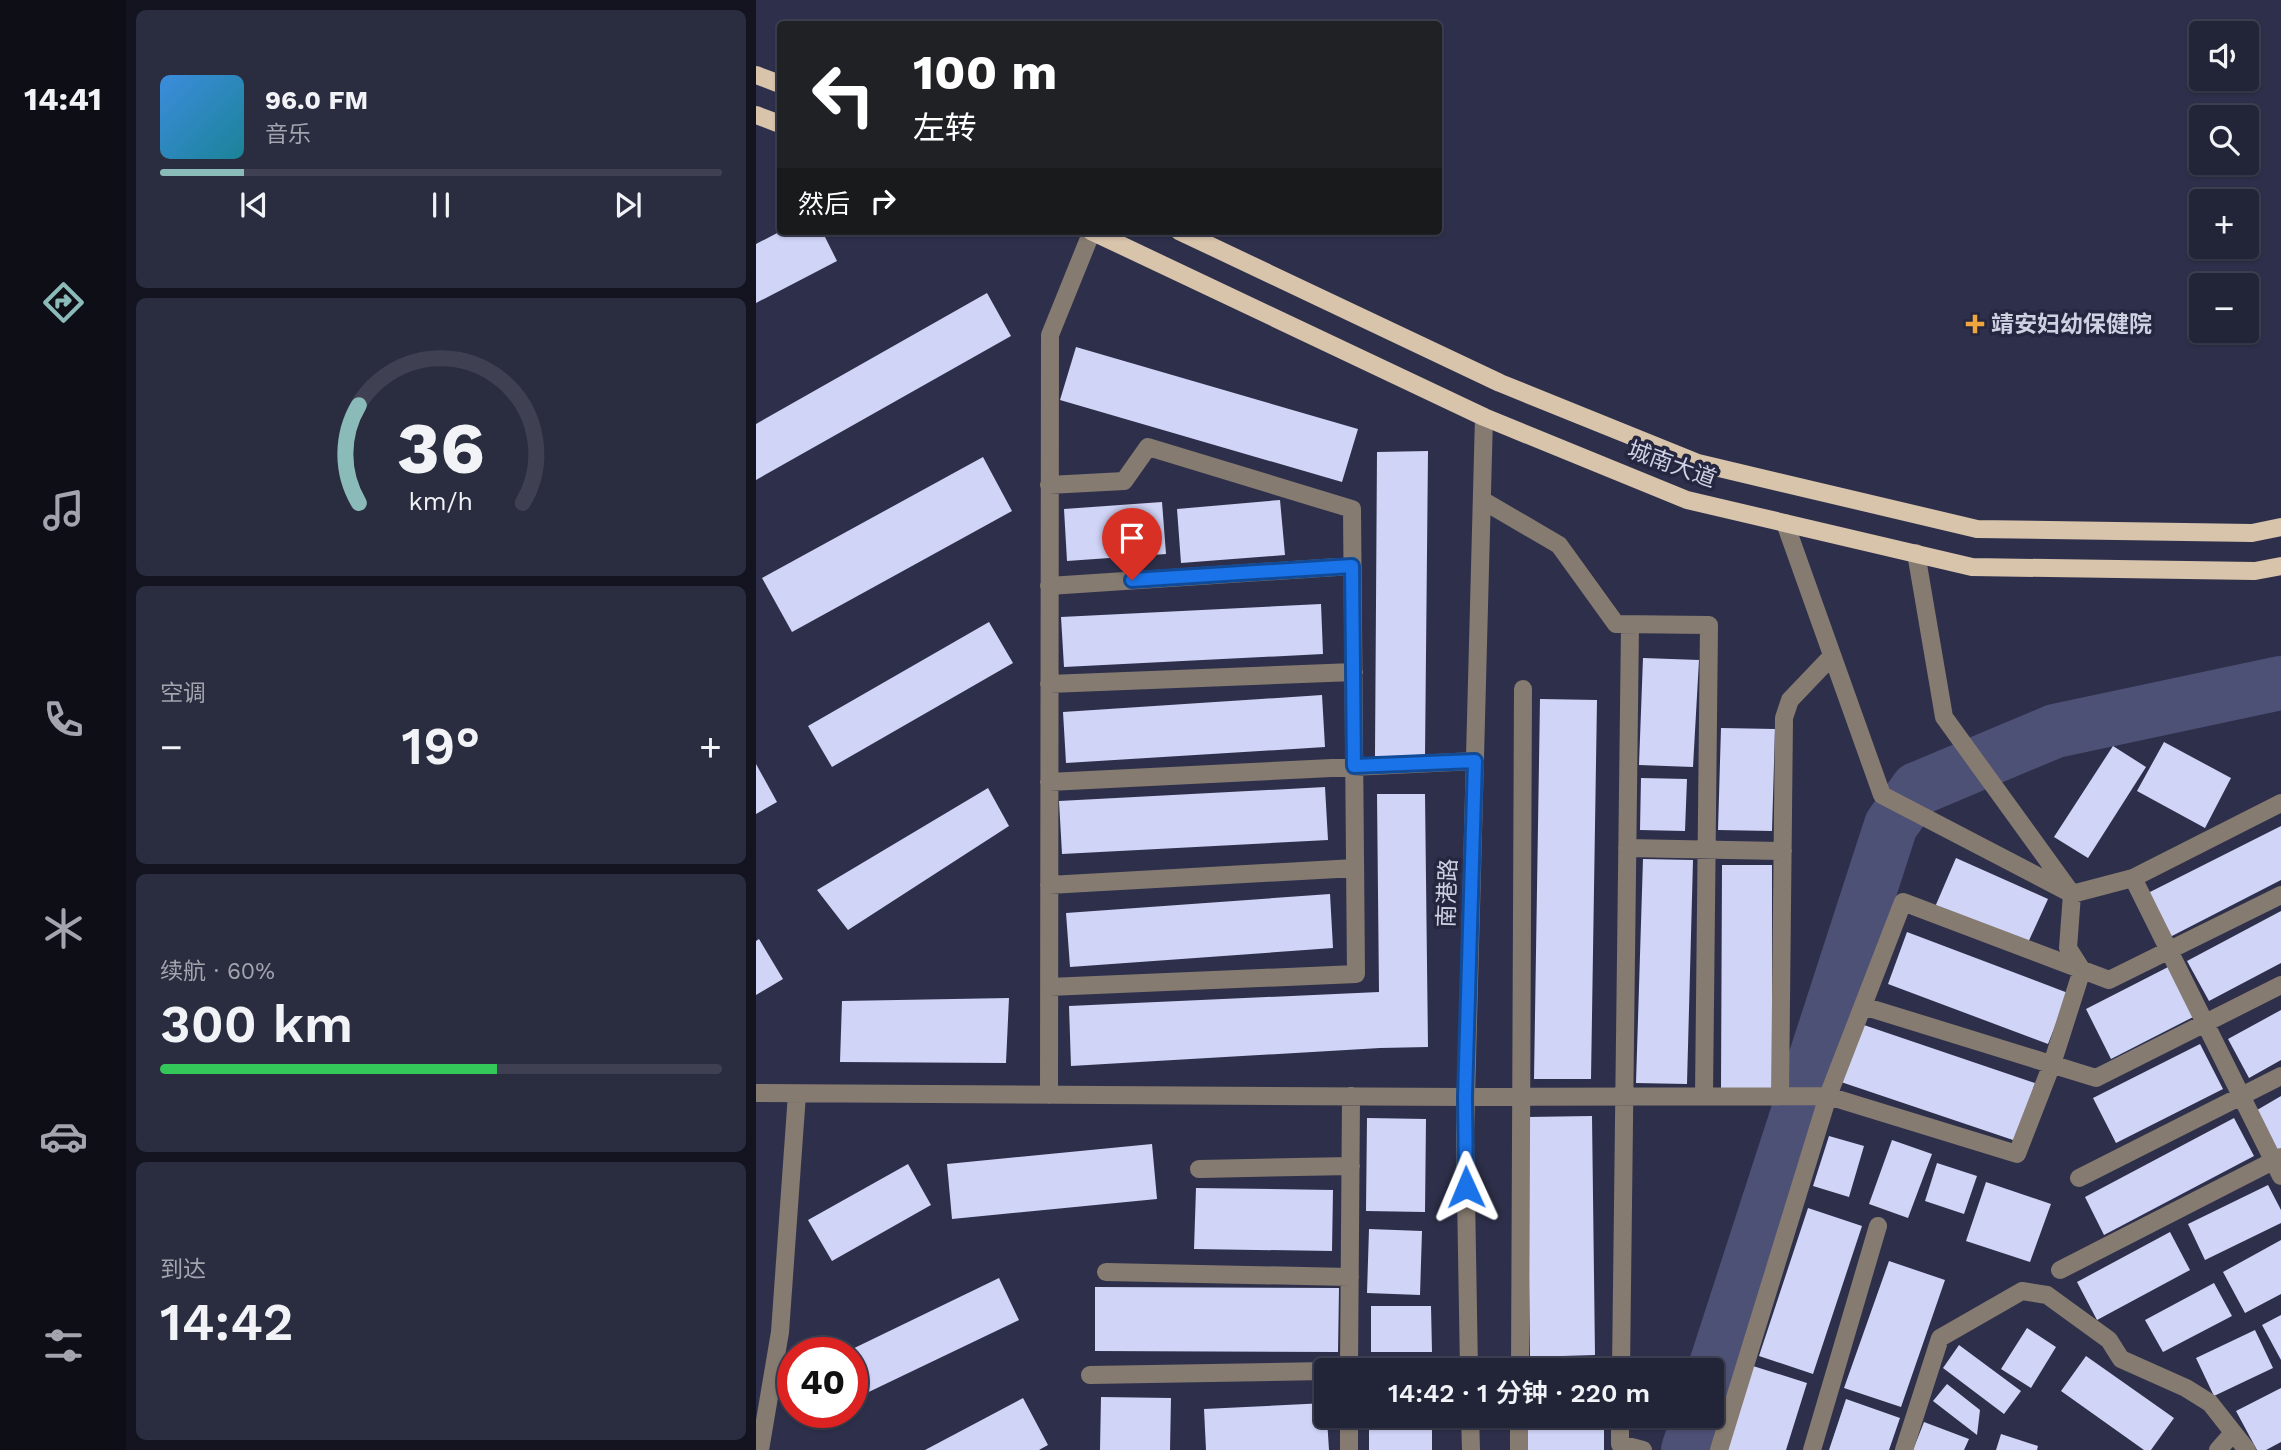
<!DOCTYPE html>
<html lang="zh">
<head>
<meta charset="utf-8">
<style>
  body { margin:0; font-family:"Work Sans","Noto Sans SC",sans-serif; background:#2a2c40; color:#f1f3f6; height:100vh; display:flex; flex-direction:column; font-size:26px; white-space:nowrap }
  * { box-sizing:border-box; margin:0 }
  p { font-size:23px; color:#a2a4ae }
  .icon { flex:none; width:38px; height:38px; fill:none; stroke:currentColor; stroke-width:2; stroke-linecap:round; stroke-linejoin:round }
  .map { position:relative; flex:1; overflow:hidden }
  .details { display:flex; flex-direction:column; gap:10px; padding:10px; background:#13141f; width:630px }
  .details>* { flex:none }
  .top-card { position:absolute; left:21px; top:21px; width:665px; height:214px; border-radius:7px; box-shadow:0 2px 5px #0004,0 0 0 2px #3f4153; background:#202124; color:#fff; overflow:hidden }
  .controls { position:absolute; left:1433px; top:21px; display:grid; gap:14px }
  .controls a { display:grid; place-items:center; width:70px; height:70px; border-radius:7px; background:#222438; box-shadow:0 2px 5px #0004,0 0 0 2px #3f4153; font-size:35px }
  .speed { position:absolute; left:21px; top:1337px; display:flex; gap:14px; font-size:35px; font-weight:700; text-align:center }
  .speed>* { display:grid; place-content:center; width:91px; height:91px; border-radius:50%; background:#222438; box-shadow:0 2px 5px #0004,0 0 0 2px #3f4153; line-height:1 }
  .speed .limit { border:10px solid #d22; background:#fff; color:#111 }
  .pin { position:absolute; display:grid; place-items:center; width:60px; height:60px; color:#fff; margin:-72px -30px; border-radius:50% 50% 50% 0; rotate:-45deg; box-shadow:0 0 7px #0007 }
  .pin .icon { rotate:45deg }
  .me { position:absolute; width:77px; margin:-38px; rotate:359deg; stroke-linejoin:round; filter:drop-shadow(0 0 5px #0008) }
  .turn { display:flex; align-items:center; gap:24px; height:147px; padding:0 21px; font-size:32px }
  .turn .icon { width:91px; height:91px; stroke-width:2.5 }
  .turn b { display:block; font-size:49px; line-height:60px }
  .then { display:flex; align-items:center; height:66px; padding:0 21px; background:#0003; gap:14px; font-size:26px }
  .big { font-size:52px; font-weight:600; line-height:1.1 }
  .details .tile { flex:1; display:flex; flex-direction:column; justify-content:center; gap:10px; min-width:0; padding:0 24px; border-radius:10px; background:#2a2c40 }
  .details .dial { align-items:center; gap:0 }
  .dial svg { height:182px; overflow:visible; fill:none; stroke:#3f4153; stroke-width:7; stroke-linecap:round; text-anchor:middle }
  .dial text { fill:#f1f3f6; stroke:none }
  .song { display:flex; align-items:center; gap:21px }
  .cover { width:84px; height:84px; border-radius:10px; background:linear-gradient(135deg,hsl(210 70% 55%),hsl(190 70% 35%)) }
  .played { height:7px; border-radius:4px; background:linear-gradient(90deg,#8bbbb9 15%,#3f4153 15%) }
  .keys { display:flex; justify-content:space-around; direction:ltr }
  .heat { display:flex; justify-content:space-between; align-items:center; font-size:38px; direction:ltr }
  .charge { height:10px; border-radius:5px; background:linear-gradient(90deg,#34c759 60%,#3f4153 0) }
  .trip { position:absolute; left:558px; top:1358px; width:410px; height:70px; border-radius:7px; background:#222438; box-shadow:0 2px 5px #0004,0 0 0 2px #3f4153; font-weight:600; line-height:70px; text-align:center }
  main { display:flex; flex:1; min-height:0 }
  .dock { display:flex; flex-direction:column; width:126px; justify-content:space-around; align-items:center; background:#0e0e16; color:#a2a4ae }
  .dock .icon { width:49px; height:49px }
  .dock .active { color:#8bbbb9 }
  .dock b { font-size:32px; color:#f1f3f6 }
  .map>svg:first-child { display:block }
</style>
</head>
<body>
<main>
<nav class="dock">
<b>14:41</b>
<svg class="icon active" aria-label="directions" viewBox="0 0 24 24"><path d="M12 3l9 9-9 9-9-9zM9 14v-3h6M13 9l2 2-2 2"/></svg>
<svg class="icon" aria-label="music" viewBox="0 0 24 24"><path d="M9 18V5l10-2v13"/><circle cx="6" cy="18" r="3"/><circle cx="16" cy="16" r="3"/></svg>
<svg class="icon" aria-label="phone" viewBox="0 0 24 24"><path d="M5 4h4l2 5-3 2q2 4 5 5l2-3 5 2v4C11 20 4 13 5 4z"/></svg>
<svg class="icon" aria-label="climate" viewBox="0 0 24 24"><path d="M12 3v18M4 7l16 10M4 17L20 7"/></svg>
<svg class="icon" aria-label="car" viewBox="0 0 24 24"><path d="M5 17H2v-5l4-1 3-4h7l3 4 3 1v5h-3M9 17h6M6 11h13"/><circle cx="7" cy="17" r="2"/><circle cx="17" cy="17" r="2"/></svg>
<svg class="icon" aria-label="filters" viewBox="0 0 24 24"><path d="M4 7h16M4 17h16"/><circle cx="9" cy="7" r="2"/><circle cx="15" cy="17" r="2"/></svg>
</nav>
<section class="details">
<div class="tile">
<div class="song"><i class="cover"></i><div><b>96.0 FM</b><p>音乐</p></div></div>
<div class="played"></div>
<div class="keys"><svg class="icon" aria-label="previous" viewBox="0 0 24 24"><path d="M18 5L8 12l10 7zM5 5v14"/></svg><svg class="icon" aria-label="pause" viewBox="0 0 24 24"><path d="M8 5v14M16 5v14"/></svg><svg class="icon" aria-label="next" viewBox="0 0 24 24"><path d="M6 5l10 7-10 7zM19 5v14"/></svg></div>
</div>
<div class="tile dial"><svg viewBox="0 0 100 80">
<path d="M14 69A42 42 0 1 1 86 69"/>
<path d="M14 69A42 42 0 0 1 14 26" stroke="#8bbbb9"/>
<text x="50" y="56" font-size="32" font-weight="700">36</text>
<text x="50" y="72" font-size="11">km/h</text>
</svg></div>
<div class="tile"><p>空调</p>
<div class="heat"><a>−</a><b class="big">19°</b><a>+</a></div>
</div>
<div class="tile"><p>续航 · 60%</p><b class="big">300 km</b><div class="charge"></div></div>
<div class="tile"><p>到达</p><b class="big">14:42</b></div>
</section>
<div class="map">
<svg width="1525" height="1450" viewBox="0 0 1525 1450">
  <rect width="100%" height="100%" fill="#2e304b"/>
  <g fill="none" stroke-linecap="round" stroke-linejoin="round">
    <path stroke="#4e5176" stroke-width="54" d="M956 1377 1135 825 1161 789 1299 731 1525 683
      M932 1450 943 1416"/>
  </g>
  <path fill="#d0d4f7" d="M25 231H66L81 261 0 303V244Z
    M231 293 255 336 0 480V424Z
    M320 347 602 429 586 482 304 400Z
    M672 451 669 756H619L621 452Z
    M227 457 256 511 36 632 6 578Z
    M524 500 529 555 425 563 421 509Z
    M406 502 410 554 311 561 308 509Z
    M565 604 567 654 308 667 305 617Z
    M233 622 257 663 76 767 52 726Z
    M887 658 943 660 937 767 883 765Z
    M566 695 569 747 310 763 307 712Z
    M784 699 841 700 835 1079H778Z
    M965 728 1019 729 1016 831 962 830Z
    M1408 742 1475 778 1449 828 1381 791Z
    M1357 746 1390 767 1332 858 1298 837Z
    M0 764 21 802 0 814Z
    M885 778 931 779 929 831 884 830Z
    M569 787 572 840 306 854 303 801Z
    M232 788 253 826 92 930 61 890Z
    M621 794H669L672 1047 624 1048 315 1066 313 1006 623 992Z
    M1525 826V880L1414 937 1392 893Z
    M1200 858 1292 899 1270 947 1179 907Z
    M887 859 937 860 931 1084 880 1083Z
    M966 865H1016V1088H965Z
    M574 894 577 948 314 967 310 913Z
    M1525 911V963L1453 1001 1431 961Z
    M1151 932 1312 993 1292 1044 1132 984Z
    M3 939 27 979 0 995V941Z
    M1418 964 1443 1014 1355 1059 1330 1009Z
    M253 998 250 1063 84 1062 86 1001Z
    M1525 1010V1060L1493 1078 1472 1039Z
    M1105 1024 1279 1083 1260 1141 1085 1082Z
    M1444 1044 1467 1089 1360 1143 1337 1098Z
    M1525 1096V1151L1519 1154 1496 1113Z
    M836 1116 839 1355 774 1357 771 1117Z
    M611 1118 670 1119 669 1212 610 1211Z
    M1478 1118 1498 1156 1348 1235 1329 1197Z
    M1073 1136 1108 1146 1093 1197 1057 1186Z
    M1136 1140 1176 1154 1152 1218 1113 1204Z
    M396 1144 401 1199 196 1219 191 1164Z
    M1181 1163 1221 1176 1208 1214 1169 1201Z
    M152 1164 175 1205 76 1261 52 1220Z
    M1230 1182 1295 1204 1274 1262 1210 1241Z
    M1512 1185 1525 1210V1223L1449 1260 1432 1224Z
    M440 1188 577 1190 576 1251 438 1249Z
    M1052 1208 1106 1226 1057 1374 1003 1356Z
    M613 1229 666 1231 664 1295 611 1293Z
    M1414 1232 1434 1270 1341 1320 1321 1282Z
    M1525 1240V1294L1489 1313 1467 1272Z
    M1133 1261 1189 1280 1145 1407 1088 1388Z
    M243 1278 263 1320 96 1400V1353H88Z
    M1458 1283 1476 1316 1407 1352 1389 1320Z
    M339 1287 583 1288 582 1352 339 1351Z
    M615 1306H675L676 1352H615Z
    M1525 1315V1360L1506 1325Z
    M1271 1328 1300 1347 1275 1388 1245 1369Z
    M1499 1330 1517 1368 1458 1396 1440 1358Z
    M1203 1345 1265 1391 1248 1414 1187 1368Z
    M1330 1356 1418 1418 1395 1450H1388L1305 1391Z
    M997 1366 1051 1383 1030 1450H971Z
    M613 1367H677V1370H613Z
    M1191 1384 1224 1410 1221 1435 1177 1401Z
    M1525 1388V1442L1510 1450H1501L1480 1411Z
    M345 1397 415 1398 414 1450H344Z
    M267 1398 292 1445 283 1450H169Z
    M1090 1399 1144 1418 1133 1450H1073Z
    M570 1403 573 1450H450L448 1409Z
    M613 1416H676V1450H613Z
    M772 1416H848V1450H772Z
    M1168 1422 1213 1439 1208 1450H1157Z
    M1245 1434 1282 1446 1281 1450H1240Z"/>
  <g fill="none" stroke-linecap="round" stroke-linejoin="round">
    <path stroke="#867b70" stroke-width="18" d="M726 500 803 545 860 624 953 625 948 1096
      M1029 523 1126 795 1316 894 1377 878 1525 803
      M293 586 596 566
      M293 684 598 672
      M293 782 719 761
      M871 848 1027 851
      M1377 878 1525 1176
      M293 885 599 868
      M293 987 600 974 596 509 392 447 368 481 293 485
      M1107 1006 1340 1078 1525 985
      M0 1093 709 1097 1072 1096 1261 1154 1296 1064 1326 970 1312 948 1316 894 1188 717 1160 553
      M293 1095 294 335 336 231
      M1024 1096 1028 718 1034 700 1076 656
      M443 1169 595 1166
      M1323 1178 1525 1076
      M1304 1270 1525 1157
      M350 1272 594 1277
      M591 1370H593L595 1096
      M713 1370 709 1135 728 417
      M764 1370 767 689
      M865 1370 874 625
      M334 1375 570 1371
      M714 1416 715 1450
      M864 1416V1444L887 1450
      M4 1450 24 1332 41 1094
      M593 1450V1416
      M763 1450V1416
      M963 1450 1072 1096 1147 902 1353 980 1525 895
      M1056 1450 1122 1226
      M1148 1450 1184 1338 1266 1291 1291 1295 1353 1340 1365 1359 1430 1388 1454 1403 1491 1450
      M1462 1450 1477 1433"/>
    <path stroke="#d8c3ab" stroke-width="18" d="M0 75 24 84
      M0 115 24 124
      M335 231 728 417 931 500 1216 567 1499 571 1525 566
      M423 231 744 383 942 463 1221 529 1496 533 1525 527"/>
  </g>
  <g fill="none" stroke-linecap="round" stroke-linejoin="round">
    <g stroke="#114b97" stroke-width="18">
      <path id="route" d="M376 580 596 566 598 766 719 761 709 1097 710 1187"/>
    </g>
    <use href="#route" stroke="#1a73e8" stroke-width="12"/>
  </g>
  <path fill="#f0a63e" stroke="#252640" stroke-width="2.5" d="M1215.5 313.5h7v7h7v7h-7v7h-7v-7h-7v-7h7z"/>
  <g text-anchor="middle" stroke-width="7" stroke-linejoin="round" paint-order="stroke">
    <g font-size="23" font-weight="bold" fill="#ced1e2" stroke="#252640" text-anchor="start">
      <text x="1235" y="332">靖安妇幼保健院</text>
    </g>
    <g font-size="23" fill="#ced1e2" stroke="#252640">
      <text transform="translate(916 464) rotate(20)" y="8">城南大道</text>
      <text transform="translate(691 893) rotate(-88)" y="8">南港路</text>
    </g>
  </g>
</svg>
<div class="controls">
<a><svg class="icon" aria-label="sound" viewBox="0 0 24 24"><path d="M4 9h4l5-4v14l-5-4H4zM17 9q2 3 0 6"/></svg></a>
<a><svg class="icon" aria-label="search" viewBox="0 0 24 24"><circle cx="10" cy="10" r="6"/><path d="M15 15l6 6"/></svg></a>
<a>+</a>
<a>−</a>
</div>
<div class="speed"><div class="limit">40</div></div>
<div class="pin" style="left:376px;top:580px;background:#d93025"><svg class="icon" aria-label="arrive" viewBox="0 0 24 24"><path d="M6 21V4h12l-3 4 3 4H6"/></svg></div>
<svg class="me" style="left:710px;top:1187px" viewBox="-20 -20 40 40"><path d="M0-17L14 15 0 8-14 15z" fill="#1a73e8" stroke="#fff" stroke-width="4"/></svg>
<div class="trip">14:42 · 1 分钟 · 220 m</div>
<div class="top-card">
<div class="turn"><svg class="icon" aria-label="left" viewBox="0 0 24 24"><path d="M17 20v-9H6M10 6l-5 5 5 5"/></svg><div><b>100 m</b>左转</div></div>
<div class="then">然后<svg class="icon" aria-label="right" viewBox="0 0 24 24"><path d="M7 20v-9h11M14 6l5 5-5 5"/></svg></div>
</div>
</div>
</main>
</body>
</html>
